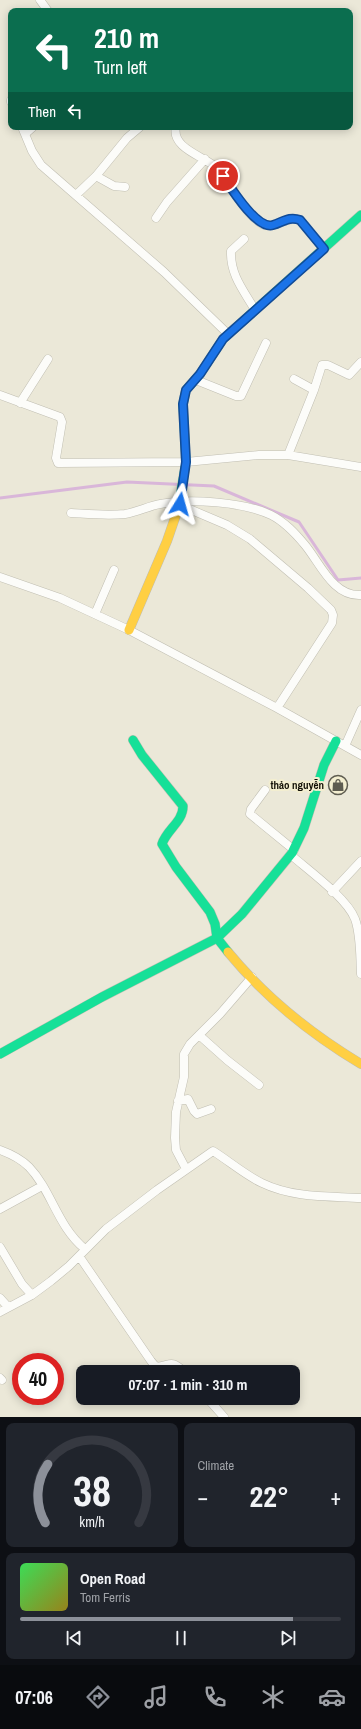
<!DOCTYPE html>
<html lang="en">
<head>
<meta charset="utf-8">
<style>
  body { margin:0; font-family:"Archivo Narrow",sans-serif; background:#20242c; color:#f1f3f6; height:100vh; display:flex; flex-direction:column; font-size:15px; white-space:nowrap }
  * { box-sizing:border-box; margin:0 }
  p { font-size:13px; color:#9ea1a6 }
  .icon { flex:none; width:22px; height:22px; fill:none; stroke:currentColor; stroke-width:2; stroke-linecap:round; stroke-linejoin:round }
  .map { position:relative; height:1417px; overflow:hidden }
  .details { display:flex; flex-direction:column; gap:6px; padding:6px; background:#0d0f14; flex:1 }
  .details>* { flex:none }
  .guide { position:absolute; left:8px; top:8px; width:345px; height:122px; border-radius:8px; box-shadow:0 2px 10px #0003; background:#0b6e4f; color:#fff; overflow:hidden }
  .speed { position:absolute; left:12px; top:1353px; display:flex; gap:8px; font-size:20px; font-weight:700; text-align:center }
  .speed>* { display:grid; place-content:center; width:52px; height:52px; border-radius:50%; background:#171b24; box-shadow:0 2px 10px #0003; line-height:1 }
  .speed .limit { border:6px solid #d22; background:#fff; color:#111 }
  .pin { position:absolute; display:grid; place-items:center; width:34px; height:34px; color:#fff; margin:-17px; border:2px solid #fff; border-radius:50%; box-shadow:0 1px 4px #0007 }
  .me { position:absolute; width:44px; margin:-22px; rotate:8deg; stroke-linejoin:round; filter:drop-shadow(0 0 3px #0008) }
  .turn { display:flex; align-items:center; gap:14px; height:84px; padding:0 20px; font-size:18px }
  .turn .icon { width:52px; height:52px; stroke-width:2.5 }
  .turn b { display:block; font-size:28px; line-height:34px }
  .then { display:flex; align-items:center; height:38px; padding:0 20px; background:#0003; gap:8px; font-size:15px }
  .big { font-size:30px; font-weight:700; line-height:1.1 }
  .details .widget { flex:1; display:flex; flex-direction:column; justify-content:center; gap:6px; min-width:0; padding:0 14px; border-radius:8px; background:#20242c }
  .details .dial { align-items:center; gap:0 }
  .dial svg { height:104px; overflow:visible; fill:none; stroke:#363941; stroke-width:7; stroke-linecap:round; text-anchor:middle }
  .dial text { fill:#f1f3f6; stroke:none }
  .song { display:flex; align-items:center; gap:12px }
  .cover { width:48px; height:48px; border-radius:6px; background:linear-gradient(135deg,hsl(130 70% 55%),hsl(50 70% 35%)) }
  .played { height:4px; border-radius:2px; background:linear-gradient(90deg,#8c9099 85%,#363941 85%) }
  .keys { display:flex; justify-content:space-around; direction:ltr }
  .heat { display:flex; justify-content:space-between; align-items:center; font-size:22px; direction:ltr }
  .details .tiles { flex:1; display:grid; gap:6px; grid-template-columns:1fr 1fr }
  .widget:last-child { grid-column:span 2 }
  .trip { position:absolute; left:76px; top:1365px; width:224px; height:40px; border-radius:8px; background:#171b24; box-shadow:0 2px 10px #0003; font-weight:700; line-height:40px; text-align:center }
  .tabs { display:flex; height:64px; justify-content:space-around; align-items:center; background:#090b0e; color:#9ea1a6 }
  .tabs .icon { width:28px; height:28px }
  .tabs .selected { color:#8c9099 }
  .tabs b { font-size:18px; color:#f1f3f6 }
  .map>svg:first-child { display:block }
</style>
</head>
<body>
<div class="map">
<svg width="361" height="1417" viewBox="0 0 361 1417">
  <rect width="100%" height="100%" fill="#ebe8d8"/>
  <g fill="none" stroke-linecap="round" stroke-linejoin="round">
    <path stroke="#d9b6d9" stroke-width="3" d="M0 498 127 482 214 486 299 522 338 580 361 578"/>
    <g stroke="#c0beb2" stroke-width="9">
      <path id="street" d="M40 0 48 11
        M11 100V102
        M22 127 32 151 41 165 164 272 228 334
        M176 127C171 148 203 156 216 167 220 170 222 175 225 179 236 194 246 214 262 224 274 231 286 215 300 220L324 249
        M25 134 33 127
        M96 176 114 186 125 187
        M76 195 96 176 127 138 140 127
        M156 218 167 202 205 159
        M244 239 231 251C230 275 244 291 255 310
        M294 379 314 390
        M196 380 236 396H241L266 343
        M0 395 60 417 62 422 56 458 58 463 186 462 259 455H288L361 467
        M20 403 48 359
        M288 455 314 390 322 365H328L349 375 361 362
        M180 505 227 525 250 539 308 588 331 610 333 615 332 623 277 708
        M71 513C88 514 107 516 125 514 137 512 149 506 160 504 189 498 244 502 271 515 285 522 295 533 305 545 320 563 333 597 361 595
        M0 577 60 598 129 630 277 708 361 755
        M95 614 114 570
        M345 746 361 710
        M265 790 251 809 250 814 294 850
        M291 855C308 870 347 898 355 919 361 936 360 956 361 974
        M332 892 361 861
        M199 1035 227 1060 259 1085
        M178 1101 188 1099 194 1111 197 1114 211 1109
        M0 1150C11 1154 21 1159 29 1167 52 1191 57 1226 85 1249
        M186 1169 176 1150 175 1138 176 1112 184 1077V1054L190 1044 220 1014 252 977
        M0 1209 42 1186
        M0 1247 22 1284 32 1295
        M79 1256 151 1361 156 1367C173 1365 169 1359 185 1372
        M0 1298 8 1307
        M0 1312 32 1295 51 1281 69 1266 106 1229 157 1190 213 1151C229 1161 245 1175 262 1183 293 1198 328 1196 361 1198
        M0 1378 2 1380
        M207 1398 224 1417"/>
    </g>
    <g stroke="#c0beb2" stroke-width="10">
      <path id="fast" d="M178 509 186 462 183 404 186 390 200 374 223 339 361 215
        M133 740 142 755 183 806C183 822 167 829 162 844L176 867 210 912 215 924 217 938 228 952
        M0 1054 102 997 217 938 242 914 292 853 304 828 324 765 336 741"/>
    </g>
    <g stroke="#c0beb2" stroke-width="10">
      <path id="slow" d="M129 630 167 541 178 509
        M228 952C265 997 311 1034 361 1064"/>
    </g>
    <use href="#street" stroke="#fcfcf9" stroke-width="8"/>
    <use href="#fast" stroke="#16e098" stroke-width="9"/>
    <use href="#slow" stroke="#ffcf43" stroke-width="9"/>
  </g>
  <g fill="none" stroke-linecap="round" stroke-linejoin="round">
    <g stroke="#114b97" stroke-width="10">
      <path id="route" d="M180 504 186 462 183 404 186 390 200 374 223 339 324 249 300 220C289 216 283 222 273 225 257 230 231 188 223 176"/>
    </g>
    <use href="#route" stroke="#1a73e8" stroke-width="7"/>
  </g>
  <defs>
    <g id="shop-ring" transform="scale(1)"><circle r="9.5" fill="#f3eed0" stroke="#5e5c50" stroke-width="1.5"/><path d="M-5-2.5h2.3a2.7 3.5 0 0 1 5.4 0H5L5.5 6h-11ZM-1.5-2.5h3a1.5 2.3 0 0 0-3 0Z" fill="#5e5c50"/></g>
  </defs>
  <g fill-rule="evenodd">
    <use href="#shop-ring" x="338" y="785"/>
  </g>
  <g text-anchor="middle" stroke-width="4" stroke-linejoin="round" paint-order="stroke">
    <g font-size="11" font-weight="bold" fill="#121006" stroke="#f3eed0" text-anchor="end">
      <text x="324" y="789">thảo nguyễn</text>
    </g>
  </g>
</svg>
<div class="speed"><div class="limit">40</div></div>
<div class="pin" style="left:223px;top:176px;background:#d93025"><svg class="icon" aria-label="arrive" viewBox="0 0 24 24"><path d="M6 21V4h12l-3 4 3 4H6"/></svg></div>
<svg class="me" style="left:180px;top:504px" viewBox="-20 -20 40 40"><path d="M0-17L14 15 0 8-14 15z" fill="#1a73e8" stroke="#fff" stroke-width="4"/></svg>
<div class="trip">07:07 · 1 min · 310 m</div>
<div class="guide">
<div class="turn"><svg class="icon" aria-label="left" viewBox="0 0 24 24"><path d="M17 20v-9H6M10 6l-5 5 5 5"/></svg><div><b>210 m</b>Turn left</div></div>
<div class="then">Then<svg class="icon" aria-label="left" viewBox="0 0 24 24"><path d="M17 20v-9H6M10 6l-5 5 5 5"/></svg></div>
</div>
</div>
<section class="details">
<div class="tiles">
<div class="widget dial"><svg viewBox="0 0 100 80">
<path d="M14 69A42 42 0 1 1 86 69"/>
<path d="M14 69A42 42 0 0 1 16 24" stroke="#8c9099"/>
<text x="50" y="56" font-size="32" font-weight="700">38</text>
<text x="50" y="72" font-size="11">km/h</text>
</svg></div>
<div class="widget"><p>Climate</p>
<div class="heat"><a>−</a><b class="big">22°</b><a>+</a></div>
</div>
<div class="widget">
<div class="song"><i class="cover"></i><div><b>Open Road</b><p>Tom Ferris</p></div></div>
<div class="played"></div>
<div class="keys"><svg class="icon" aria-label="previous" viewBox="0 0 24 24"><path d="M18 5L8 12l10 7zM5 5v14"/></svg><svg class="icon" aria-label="pause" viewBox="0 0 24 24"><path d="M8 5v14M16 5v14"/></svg><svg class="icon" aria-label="next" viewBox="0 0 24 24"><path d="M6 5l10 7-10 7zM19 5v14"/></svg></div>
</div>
</div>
</section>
<nav class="tabs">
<b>07:06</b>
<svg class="icon selected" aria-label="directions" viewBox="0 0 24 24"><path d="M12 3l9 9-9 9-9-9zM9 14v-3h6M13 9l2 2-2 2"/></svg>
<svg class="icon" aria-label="music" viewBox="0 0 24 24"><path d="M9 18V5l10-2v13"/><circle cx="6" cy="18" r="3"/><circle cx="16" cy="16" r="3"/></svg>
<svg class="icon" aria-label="phone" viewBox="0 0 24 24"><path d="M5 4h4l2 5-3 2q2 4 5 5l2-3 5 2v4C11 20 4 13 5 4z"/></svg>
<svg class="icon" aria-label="climate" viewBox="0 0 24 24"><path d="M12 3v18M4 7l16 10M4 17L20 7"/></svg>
<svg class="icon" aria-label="car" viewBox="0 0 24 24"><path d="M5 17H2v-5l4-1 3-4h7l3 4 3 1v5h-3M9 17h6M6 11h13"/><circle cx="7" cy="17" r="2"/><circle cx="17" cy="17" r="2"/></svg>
</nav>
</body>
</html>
